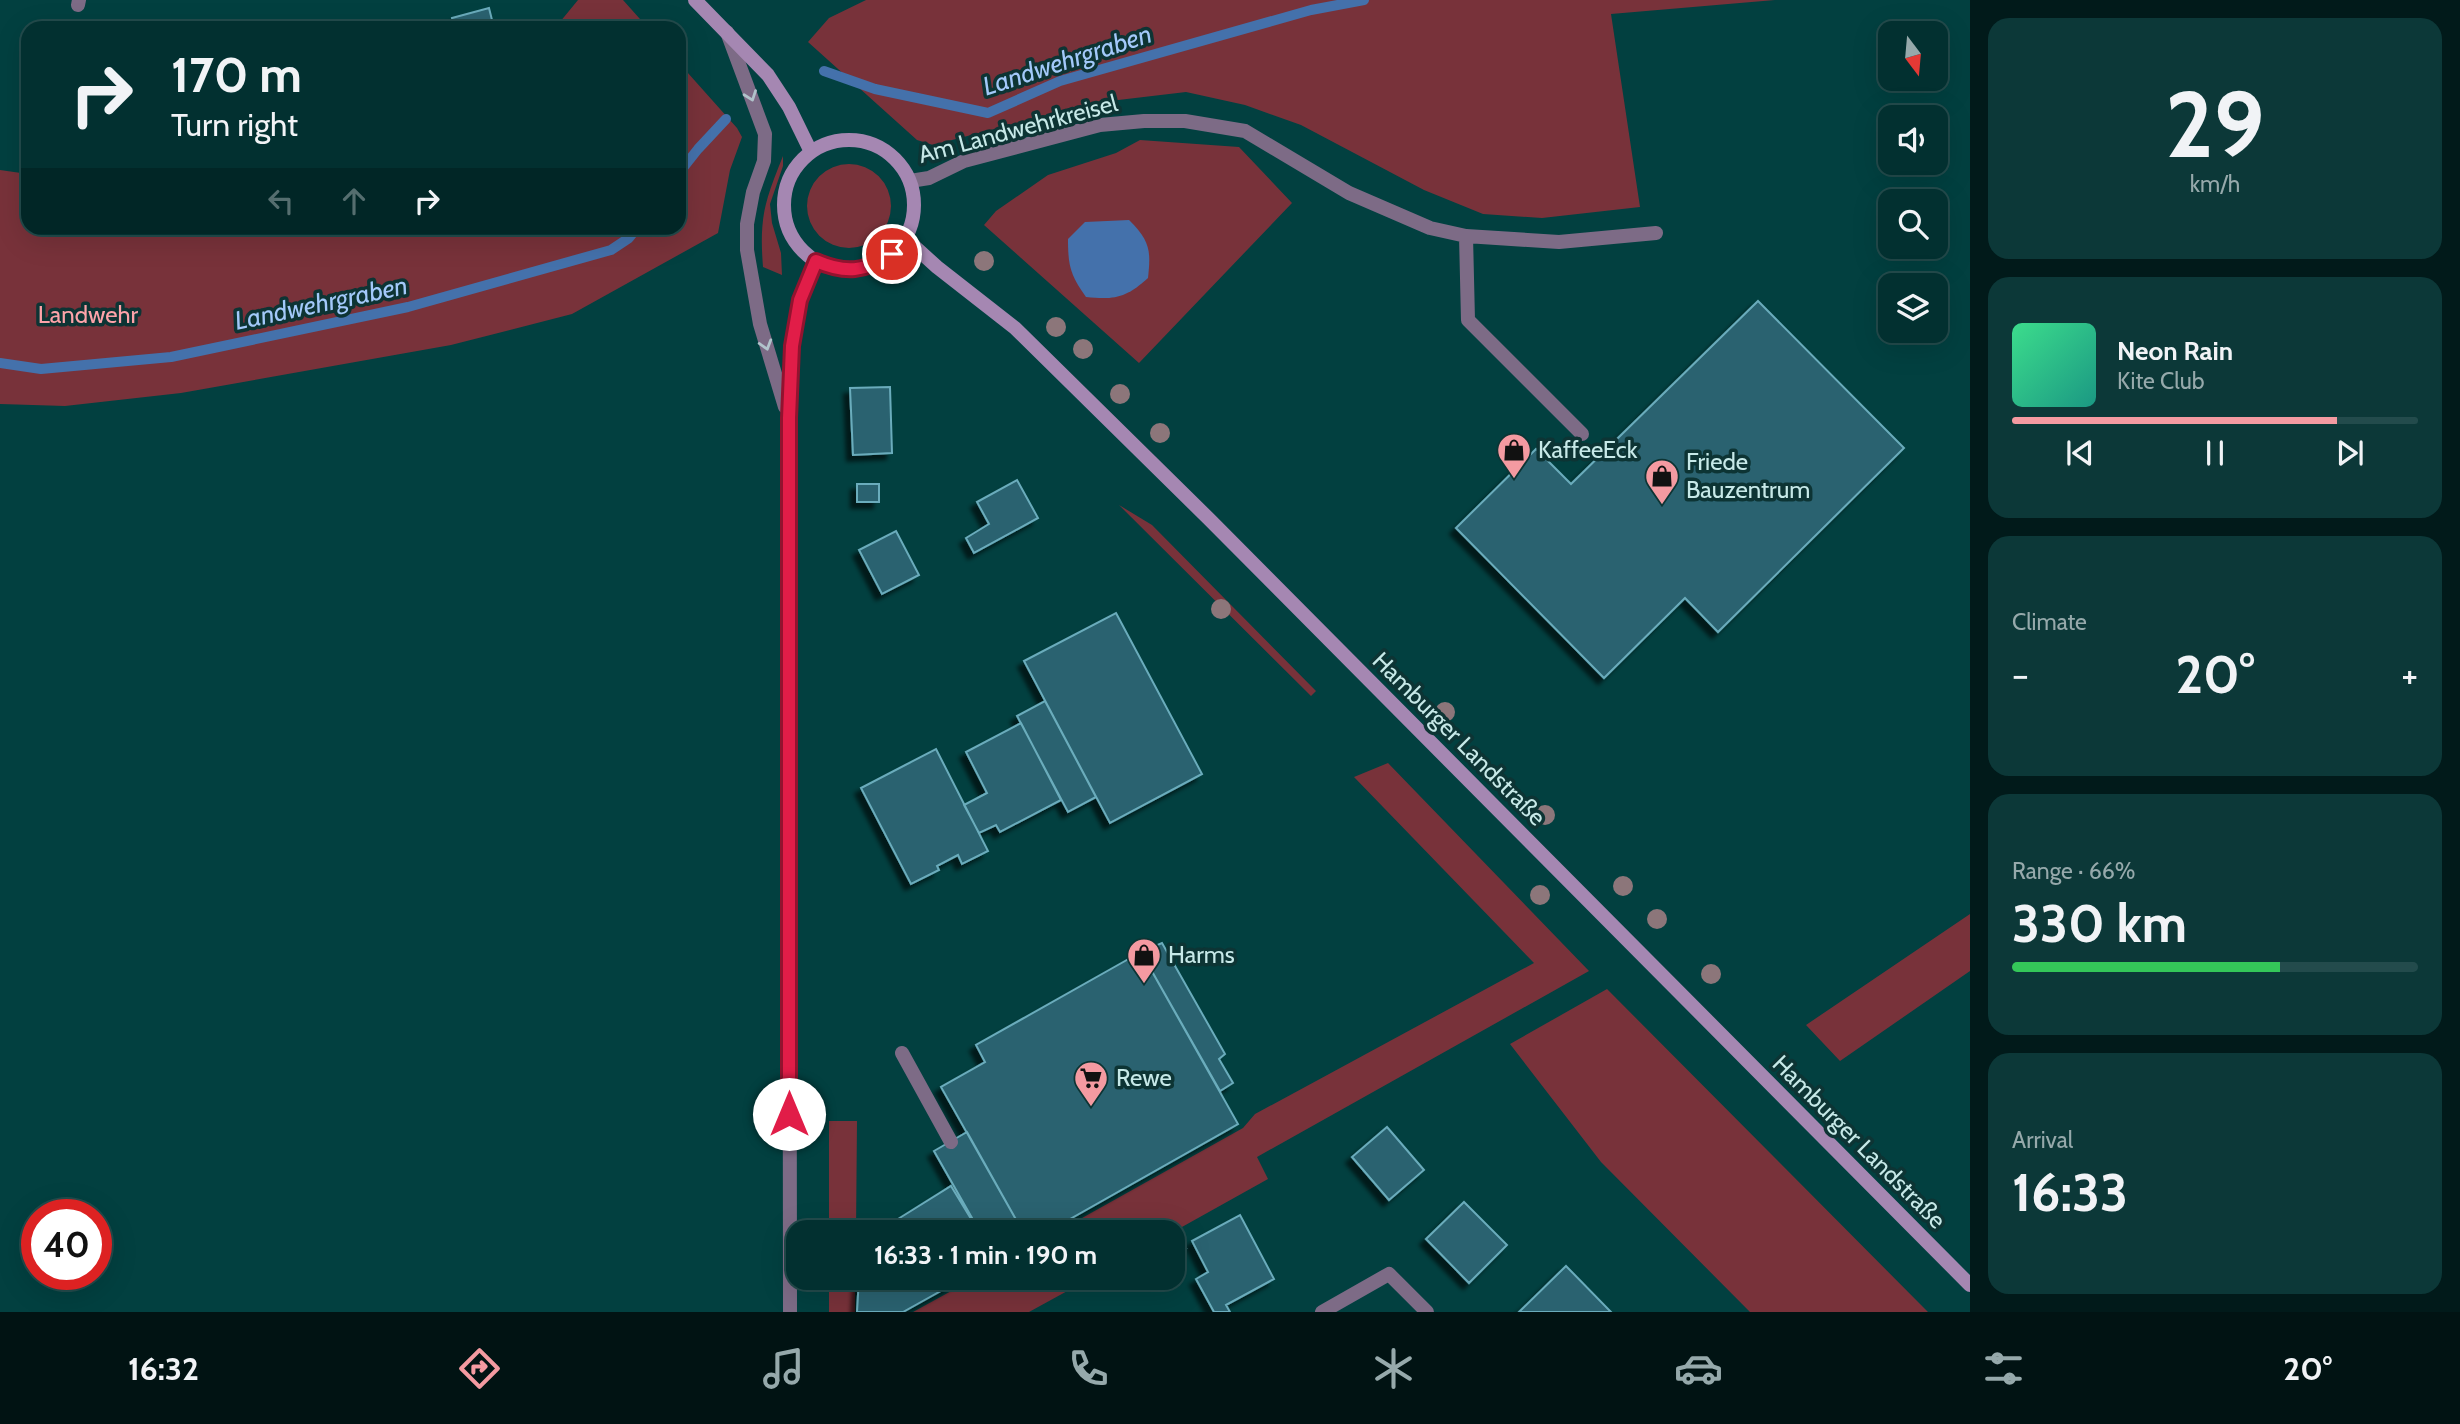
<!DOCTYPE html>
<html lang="en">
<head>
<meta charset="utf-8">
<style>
  body { margin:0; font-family:Cabin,sans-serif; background:#0c3838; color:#f1f3f6; height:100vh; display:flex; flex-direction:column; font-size:26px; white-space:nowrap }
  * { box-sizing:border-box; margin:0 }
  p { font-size:23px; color:#96a9ab }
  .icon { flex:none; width:38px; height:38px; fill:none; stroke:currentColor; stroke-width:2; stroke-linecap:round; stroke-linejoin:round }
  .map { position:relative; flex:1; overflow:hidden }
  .side { display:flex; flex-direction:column; gap:18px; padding:18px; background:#011a1a; width:490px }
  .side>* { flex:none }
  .hud { position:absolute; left:21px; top:21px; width:665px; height:214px; border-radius:21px; box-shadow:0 7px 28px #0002,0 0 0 2px #234b4c; background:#023030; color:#f1f3f6; overflow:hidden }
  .needle { width:46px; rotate:164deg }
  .tools { position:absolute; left:1878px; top:21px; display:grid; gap:14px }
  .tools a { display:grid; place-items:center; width:70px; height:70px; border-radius:14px; background:#023030; box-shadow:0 7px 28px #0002,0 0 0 2px #234b4c; font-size:35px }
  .speed { position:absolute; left:21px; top:1199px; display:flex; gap:14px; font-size:35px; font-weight:700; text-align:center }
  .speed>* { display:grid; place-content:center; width:91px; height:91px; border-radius:50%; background:#023030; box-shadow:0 7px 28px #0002,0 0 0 2px #234b4c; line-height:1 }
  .speed .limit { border:10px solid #d22; background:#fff; color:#111 }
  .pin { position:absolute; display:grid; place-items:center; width:60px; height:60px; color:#fff; margin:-30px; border:4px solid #fff; border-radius:50%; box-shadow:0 2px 7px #0007 }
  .me { position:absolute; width:77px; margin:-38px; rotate:0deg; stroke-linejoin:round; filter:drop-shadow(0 0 5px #0008) }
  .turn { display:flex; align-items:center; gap:24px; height:147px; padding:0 35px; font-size:32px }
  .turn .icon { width:91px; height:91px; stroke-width:2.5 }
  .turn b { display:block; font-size:49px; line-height:60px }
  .lanes { display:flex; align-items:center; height:66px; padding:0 35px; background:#0003; justify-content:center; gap:35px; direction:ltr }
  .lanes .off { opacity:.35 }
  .big { font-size:52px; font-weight:700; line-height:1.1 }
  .side .tile { flex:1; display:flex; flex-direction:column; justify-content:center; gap:10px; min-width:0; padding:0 24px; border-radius:21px; background:#0c3838 }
  .side .dial { align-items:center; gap:0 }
  .dial b { font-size:91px; line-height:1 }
  .song { display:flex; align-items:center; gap:21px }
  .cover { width:84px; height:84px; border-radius:10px; background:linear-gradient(135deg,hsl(150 70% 55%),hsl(170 70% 35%)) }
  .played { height:7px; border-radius:4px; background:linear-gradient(90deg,#f49aa1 80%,#234b4c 80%) }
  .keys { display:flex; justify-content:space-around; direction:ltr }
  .heat { display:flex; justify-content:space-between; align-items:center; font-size:38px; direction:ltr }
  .charge { height:10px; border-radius:5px; background:linear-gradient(90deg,#34c759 66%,#234b4c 0) }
  .trip { position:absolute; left:786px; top:1220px; width:399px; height:70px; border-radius:21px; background:#023030; box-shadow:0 7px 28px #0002,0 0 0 2px #234b4c; font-weight:700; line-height:70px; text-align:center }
  .dock { display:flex; height:112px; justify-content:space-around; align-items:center; background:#011313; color:#96a9ab }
  .dock .icon { width:49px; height:49px }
  .dock .active { color:#f49aa1 }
  .dock b { font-size:32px; color:#f1f3f6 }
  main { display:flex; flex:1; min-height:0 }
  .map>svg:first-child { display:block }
</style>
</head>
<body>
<main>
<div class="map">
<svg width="1970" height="1312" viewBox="0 0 1970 1312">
  <defs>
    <filter id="shadow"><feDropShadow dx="-6" dy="6" stdDeviation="2" flood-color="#0009"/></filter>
  </defs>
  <rect width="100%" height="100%" fill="#024040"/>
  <path fill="#78323a" d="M578 0H623L648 28H555Z
    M866 0H1775L1611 14 1640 207 1542 218 1483 214 1424 190 1301 125 1245 105 1186 92 1093 103 933 145 917 140 808 42 829 18Z
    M679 63 737 128 742 137 730 170 718 233 572 314 451 345 181 393 65 406 0 404V170L28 174V228H679Z
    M1140 140 1239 147 1292 203 1139 363 984 225 996 211 1048 175 1116 153Z
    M783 156V166L770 204 772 223 781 253 782 275 763 267C759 217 765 201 783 156Z
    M807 206a42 42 0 1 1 84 0a42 42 0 1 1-84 0Z
    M1119 505 1152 525 1316 691 1311 696Z
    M1388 763 1589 971 1257 1157 1268 1179 1173 1232H1057L1243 1128 1255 1114 1534 963 1354 777Z
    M1970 914V971L1840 1061 1806 1025Z
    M1607 989 1928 1312H1750L1601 1162 1510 1044Z
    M829 1121H857L856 1232H829Z
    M829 1278H855V1312H829Z
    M975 1278H1091L1029 1312H913Z"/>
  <path fill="#4471ab" d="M1129 220C1150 241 1151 250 1148 278 1126 298 1114 300 1086 297 1070 275 1068 265 1068 239L1085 222Z"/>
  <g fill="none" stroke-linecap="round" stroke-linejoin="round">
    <path stroke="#4471ab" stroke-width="10" d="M824 71 875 89 988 113 1060 81 1311 10 1364 0
      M679 173 698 149 726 119
      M0 363 41 369 171 357 408 307 611 250 629 238 637 228"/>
  </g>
  <path fill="#29626f" stroke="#6bacbc" stroke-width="2" filter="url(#shadow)" d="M489 8 494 28H454L452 18Z
    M1758 301 1904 448 1718 632 1685 598 1604 678 1456 528 1536 449 1571 484Z
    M890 387 892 453 853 455 850 388Z
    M1017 480 1038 518 974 553 966 538 989 524 977 502Z
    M857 484H879V502H857Z
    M896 531 919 575 882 594 859 550Z
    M1116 613 1202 774 1110 823 1024 661Z
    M1045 701 1096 797 1068 812 1017 716Z
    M1021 723 1061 800 1000 832 996 825 979 833 964 805 987 793 966 752Z
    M936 749 988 851 962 864 958 855 937 866 939 870 911 884 861 788Z
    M1162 943 1225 1054 1219 1059 1233 1083 1220 1091 1141 952Z
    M1141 952 1238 1124 1047 1232H1023L941 1087 985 1062 976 1045Z
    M1387 1127 1424 1170 1389 1200 1352 1157Z
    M967 1132 1023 1232H980L934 1151Z
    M951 1186 979 1232H877L898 1219Z
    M1464 1202 1507 1245 1469 1283 1426 1239Z
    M1240 1215 1274 1279 1226 1305 1230 1312H1214L1196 1279 1208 1272 1192 1241Z
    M1179 1234 1186 1248 1174 1254 1172 1237Z
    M1566 1266 1611 1312H1519Z
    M859 1278H964L903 1312H857Z"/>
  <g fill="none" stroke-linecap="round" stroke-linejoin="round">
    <path stroke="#7d6b86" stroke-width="14" d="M78 5 79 0
      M910 181 929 178 964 161 1100 125 1144 121H1185L1245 131 1349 193 1430 228 1466 236 1559 242 1656 233
      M1466 236 1468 320 1582 434
      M902 1053 951 1142"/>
    <path stroke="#7d6b86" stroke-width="14" d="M1322 1312 1389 1274 1427 1312"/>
    <path stroke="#7d6b86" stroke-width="14" d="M727 32 765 134 764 161 753 192 747 224V250L760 324 785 407
      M790 1312 789 418 792 346 800 300 816 261"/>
    <path stroke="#a587b2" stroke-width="14" d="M695 0 768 75 789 107 811 152
      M784 205a65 65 0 1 1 130 0a65 65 0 1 1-130 0Z
      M905 238 937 267 1015 328 1209 519 1970 1285"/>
  </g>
  <g fill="#8c767a">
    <circle cx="984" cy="261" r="10"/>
    <circle cx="1056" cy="327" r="10"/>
    <circle cx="1083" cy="349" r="10"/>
    <circle cx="1120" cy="394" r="10"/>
    <circle cx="1160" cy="433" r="10"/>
    <circle cx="1221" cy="609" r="10"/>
    <circle cx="1445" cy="712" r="10"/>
    <circle cx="1545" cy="815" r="10"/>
    <circle cx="1623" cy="886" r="10"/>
    <circle cx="1540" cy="895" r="10"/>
    <circle cx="1657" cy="919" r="10"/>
    <circle cx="1711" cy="974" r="10"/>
  </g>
  <defs><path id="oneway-chevron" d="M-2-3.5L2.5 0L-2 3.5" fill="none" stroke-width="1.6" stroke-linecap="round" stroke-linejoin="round" transform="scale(1.75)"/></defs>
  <g stroke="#b1c3cb">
    <use href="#oneway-chevron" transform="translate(751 96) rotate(70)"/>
    <use href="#oneway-chevron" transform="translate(766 345) rotate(73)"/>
  </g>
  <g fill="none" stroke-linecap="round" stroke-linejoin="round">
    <g stroke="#92132f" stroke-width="18">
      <path id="route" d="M789 1114V418L792 346 800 300 816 261C846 274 864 272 892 254"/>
    </g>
    <use href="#route" stroke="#e11d48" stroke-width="12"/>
  </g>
  <defs>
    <g id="shop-pin" transform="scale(1.75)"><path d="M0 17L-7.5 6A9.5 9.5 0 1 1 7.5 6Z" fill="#f49aa1" stroke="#0d3434"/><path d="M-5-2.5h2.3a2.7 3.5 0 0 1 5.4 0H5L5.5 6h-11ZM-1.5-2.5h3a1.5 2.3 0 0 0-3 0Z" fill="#111"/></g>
    <g id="supermarket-pin" transform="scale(1.75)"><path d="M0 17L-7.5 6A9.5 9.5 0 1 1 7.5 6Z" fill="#f49aa1" stroke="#0d3434"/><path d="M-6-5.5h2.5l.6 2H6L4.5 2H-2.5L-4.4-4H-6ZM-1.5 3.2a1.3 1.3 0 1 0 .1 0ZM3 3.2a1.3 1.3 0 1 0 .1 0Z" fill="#111"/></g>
  </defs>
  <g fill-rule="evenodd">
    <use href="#shop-pin" x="1514" y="450"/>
    <use href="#shop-pin" x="1662" y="476"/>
    <use href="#shop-pin" x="1144" y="955"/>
    <use href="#supermarket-pin" x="1091" y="1078"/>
  </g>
  <g text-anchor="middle" stroke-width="7" stroke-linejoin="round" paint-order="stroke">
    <g font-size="24" fill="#c7e9e8" stroke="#0d3434">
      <text transform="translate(1018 129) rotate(-15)" y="8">Am Landwehrkreisel</text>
      <text transform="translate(1459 739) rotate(45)" y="8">Hamburger Landstraße</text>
      <text transform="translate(1859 1142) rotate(45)" y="8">Hamburger Landstraße</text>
    </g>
    <g font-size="24" fill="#fda3a9" stroke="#0d3434">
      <text x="88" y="323">Landwehr</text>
    </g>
    <g font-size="24" fill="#c7e9e8" stroke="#0d3434" text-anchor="start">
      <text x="1538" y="458">KaffeeEck</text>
      <text x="1686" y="470">Friede<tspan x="1686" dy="28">Bauzentrum</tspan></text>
      <text x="1168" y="963">Harms</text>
      <text x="1116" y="1086">Rewe</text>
    </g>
    <g font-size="26" font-style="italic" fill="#a3c9fa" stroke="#0d3434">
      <text transform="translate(1067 60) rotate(-18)" y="9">Landwehrgraben</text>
      <text transform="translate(321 303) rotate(-12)" y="9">Landwehrgraben</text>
    </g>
  </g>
</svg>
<div class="tools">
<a><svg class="needle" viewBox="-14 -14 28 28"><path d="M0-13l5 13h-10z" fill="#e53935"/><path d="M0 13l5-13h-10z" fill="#96a9ab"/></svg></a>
<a><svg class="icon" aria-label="sound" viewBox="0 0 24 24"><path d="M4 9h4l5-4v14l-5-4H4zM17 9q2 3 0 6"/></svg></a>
<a><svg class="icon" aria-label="search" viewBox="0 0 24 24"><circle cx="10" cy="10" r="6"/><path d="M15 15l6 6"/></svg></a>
<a><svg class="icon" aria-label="layers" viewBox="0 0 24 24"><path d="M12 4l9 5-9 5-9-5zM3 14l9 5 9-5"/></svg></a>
</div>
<div class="speed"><div class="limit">40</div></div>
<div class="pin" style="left:892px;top:254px;background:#d93025"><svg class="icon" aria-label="arrive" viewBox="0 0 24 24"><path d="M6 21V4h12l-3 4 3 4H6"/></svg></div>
<svg class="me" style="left:789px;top:1114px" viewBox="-20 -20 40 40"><circle r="19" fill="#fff"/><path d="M0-13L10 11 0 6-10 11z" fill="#e11d48"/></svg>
<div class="trip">16:33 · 1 min · 190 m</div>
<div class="hud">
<div class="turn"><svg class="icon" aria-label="right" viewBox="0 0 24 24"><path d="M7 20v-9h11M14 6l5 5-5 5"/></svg><div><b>170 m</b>Turn right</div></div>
<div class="lanes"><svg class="icon off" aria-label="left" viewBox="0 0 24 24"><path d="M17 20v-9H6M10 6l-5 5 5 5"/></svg><svg class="icon off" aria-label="ahead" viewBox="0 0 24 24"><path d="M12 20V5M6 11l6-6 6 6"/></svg><svg class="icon" aria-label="right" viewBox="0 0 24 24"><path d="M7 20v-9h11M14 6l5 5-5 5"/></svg></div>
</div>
</div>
<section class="side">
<div class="tile dial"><b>29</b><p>km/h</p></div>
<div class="tile">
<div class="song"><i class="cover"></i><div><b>Neon Rain</b><p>Kite Club</p></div></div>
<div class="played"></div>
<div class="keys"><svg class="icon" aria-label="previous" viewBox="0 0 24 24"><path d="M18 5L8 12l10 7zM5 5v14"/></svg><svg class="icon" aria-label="pause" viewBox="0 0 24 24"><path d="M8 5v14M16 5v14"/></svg><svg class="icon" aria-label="next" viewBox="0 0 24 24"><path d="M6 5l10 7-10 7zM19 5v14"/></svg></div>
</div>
<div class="tile"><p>Climate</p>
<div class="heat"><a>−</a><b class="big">20°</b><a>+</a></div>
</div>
<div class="tile"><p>Range · 66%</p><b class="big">330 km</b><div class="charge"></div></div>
<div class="tile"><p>Arrival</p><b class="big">16:33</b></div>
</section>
</main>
<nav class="dock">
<b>16:32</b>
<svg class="icon active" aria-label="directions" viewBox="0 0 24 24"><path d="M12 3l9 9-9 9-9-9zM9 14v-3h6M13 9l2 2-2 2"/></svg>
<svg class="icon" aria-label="music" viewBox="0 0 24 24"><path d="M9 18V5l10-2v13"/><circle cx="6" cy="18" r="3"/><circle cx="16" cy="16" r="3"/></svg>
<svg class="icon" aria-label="phone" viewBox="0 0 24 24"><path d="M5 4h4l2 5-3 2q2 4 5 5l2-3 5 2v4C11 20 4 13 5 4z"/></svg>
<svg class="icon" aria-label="climate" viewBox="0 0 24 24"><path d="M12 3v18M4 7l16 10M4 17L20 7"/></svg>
<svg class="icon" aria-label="car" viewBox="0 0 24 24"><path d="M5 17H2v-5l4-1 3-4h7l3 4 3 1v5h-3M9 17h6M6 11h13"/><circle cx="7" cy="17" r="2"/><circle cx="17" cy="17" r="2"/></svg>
<svg class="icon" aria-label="filters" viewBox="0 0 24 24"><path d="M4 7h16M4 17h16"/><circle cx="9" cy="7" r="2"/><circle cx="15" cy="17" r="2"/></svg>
<b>20°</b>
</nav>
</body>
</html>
